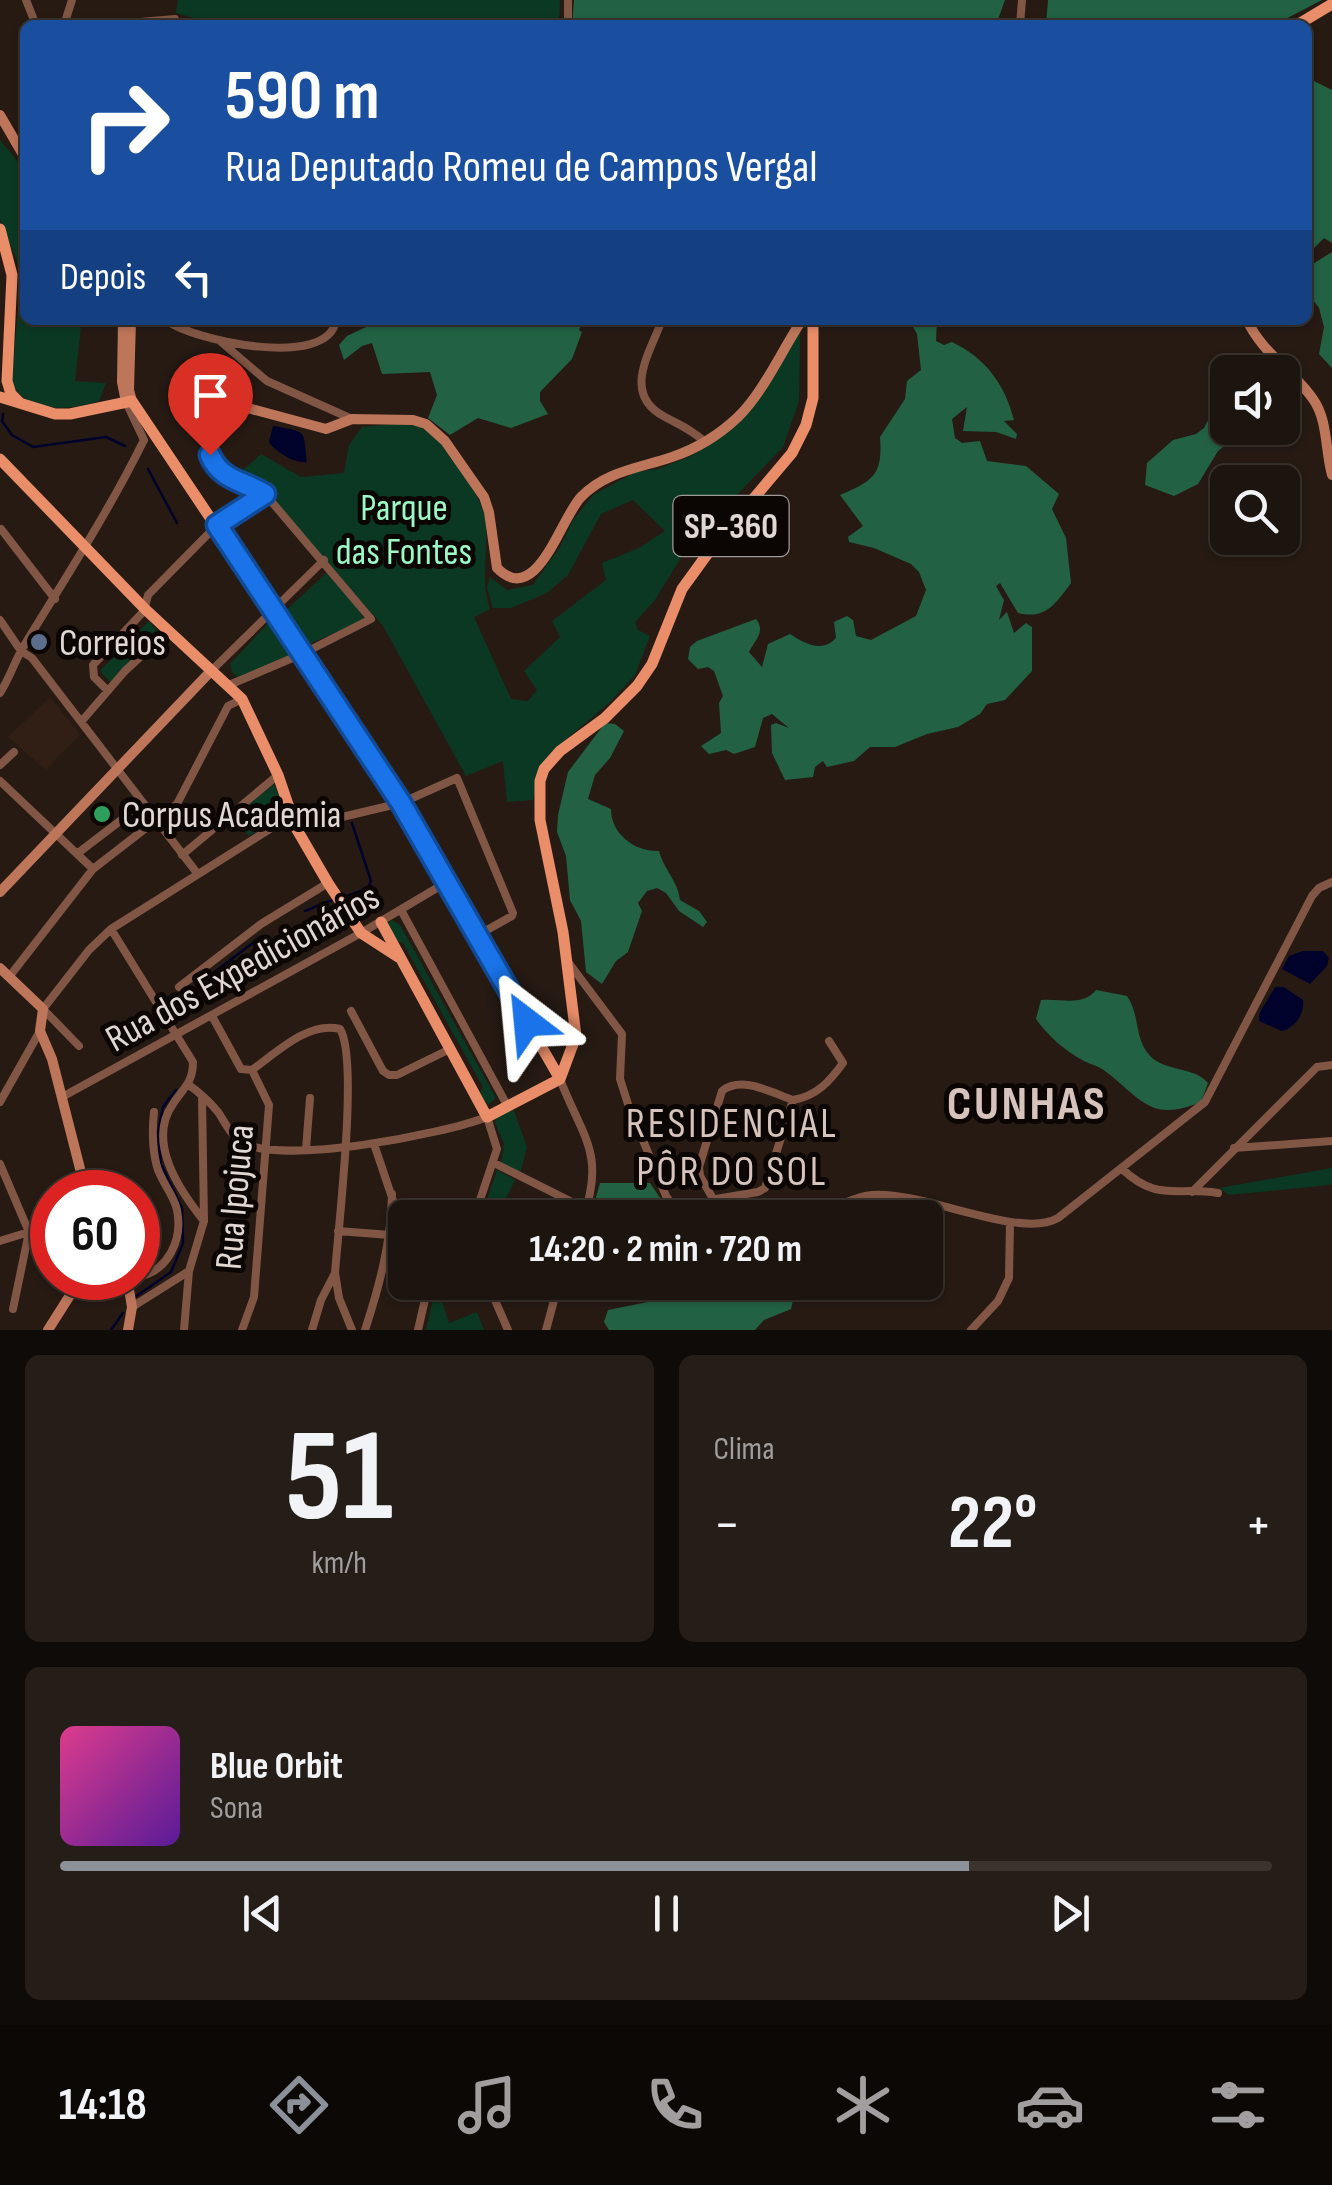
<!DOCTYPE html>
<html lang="pt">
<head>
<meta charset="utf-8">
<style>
  body { margin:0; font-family:"Sofia Sans Condensed",sans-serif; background:#251d17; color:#f1f3f6; height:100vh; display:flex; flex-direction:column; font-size:38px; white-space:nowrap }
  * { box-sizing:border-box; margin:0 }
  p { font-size:32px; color:#a09e9e }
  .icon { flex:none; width:55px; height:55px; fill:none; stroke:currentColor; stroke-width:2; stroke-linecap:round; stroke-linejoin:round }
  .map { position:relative; height:1330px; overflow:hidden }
  .drawer { display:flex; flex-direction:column; gap:25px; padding:25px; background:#0f0b08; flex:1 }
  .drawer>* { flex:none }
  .banner { position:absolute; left:20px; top:20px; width:1292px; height:305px; border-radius:15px; box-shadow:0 2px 8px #0004,0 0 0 2px #3a332e; background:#1a4fa0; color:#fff; overflow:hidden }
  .fabs { position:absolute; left:1210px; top:355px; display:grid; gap:20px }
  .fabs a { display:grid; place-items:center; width:90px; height:90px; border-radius:15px; background:#1c140e; box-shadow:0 2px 8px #0004,0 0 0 2px #3a332e; font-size:50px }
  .speed { position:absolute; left:30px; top:1170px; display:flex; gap:20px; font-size:50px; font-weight:700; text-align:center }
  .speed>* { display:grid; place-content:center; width:130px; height:130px; border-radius:50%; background:#1c140e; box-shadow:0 2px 8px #0004,0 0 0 2px #3a332e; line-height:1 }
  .speed .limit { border:15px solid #d22; background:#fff; color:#111 }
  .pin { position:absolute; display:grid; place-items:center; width:85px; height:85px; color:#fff; margin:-102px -42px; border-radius:50% 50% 50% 0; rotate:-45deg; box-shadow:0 0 10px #0007 }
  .pin .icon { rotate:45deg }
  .me { position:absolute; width:110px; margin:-55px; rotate:331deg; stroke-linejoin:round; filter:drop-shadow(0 0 8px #0008) }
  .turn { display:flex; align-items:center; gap:35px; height:210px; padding:0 40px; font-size:45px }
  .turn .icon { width:130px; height:130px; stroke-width:2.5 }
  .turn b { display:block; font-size:70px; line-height:85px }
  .then { display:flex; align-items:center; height:95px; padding:0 40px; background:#0003; gap:20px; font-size:38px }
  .big { font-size:75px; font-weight:700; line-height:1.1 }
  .drawer .widget { flex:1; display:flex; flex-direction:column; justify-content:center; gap:15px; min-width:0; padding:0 35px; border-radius:15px; background:#251d17 }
  .drawer .dial { align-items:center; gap:0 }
  .dial b { font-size:130px; line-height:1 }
  .song { display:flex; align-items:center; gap:30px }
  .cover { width:120px; height:120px; border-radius:15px; background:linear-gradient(135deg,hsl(330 70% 55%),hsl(270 70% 35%)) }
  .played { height:10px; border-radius:5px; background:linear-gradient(90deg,#8c9099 75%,#3a332e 75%) }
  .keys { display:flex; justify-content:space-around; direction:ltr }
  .heat { display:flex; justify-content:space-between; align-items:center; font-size:55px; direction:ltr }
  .drawer .tiles { flex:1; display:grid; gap:25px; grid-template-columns:1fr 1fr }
  .widget:last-child { grid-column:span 2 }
  .trip { position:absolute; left:388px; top:1200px; width:555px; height:100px; border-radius:15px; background:#1c140e; box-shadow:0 2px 8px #0004,0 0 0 2px #3a332e; font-weight:700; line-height:100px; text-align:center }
  .menu { display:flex; height:160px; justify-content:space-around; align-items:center; background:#0b0806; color:#a09e9e }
  .menu .icon { width:70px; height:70px }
  .menu .selected { color:#8c9099 }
  .menu b { font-size:45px; color:#f1f3f6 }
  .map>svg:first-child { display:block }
</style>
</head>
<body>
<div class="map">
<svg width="1332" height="1330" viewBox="0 0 1332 1330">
  <rect width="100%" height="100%" fill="#261a13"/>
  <path fill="#311e15" d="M50 697 80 735 46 770 8 737Z"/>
  <path fill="#0b3823" d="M178 0H560L559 25H196L197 19 176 13Z
    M0 140 25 170V320H101V326H81L75 381 106 383 99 401C68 411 32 413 11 385L20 289 17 261 0 219Z
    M800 328 799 401 783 447 688 546 655 600 635 622 638 630 650 636 635 675 609 703 550 753 537 781 533 800 507 802 503 761 466 776 383 626 268 494 235 477 261 454 301 477 344 473 349 445 362 427C379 426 400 422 416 426 443 432 484 498 486 524 488 554 480 580 490 609L474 617 511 699 528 701 537 690 524 671 560 637 552 621 606 580 602 563 639 548 665 531 633 500 601 514 568 575 547 593 511 608H493L487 587 490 577 507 590 533 585 561 545 573 520 594 494 636 472 658 469 691 456 724 435Z
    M330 570 365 620 309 644 285 611Z
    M273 618 297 654 237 677 232 672 230 664Z
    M149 621 161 636 112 684 100 671Z
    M274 784 287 814 249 836 233 818Z
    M392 920 400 925 496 1098 488 1105 480 1093 483 1087 403 943 393 940 387 924Z
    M513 1108 527 1147 520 1174 501 1164 504 1144 495 1123 496 1117Z
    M1332 1168V1184L1329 1185 1229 1195 1219 1188Z
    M497 1170 515 1180 497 1217 483 1211Z
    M437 1282 448 1283 439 1292 449 1323 477 1312 484 1330H426Z"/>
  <path fill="#226243" d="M574 0H1005L996 25H572Z
    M1048 0H1322L1274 25H1046Z
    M1308 78 1332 90V243L1324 238 1308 254Z
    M1332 252V368L1319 354 1324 327 1319 308 1308 293V267Z
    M381 320H583L579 330 582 332 572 359 540 392V401L548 414 511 428 478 418 450 435 428 418 437 395 430 372 382 374 372 343 362 346 344 360 339 345 347 336Z
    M909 320H937L936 341 944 345 952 342C986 358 1005 385 1014 420L1004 421 1017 434 1016 439 996 432 963 431 967 407 952 419 955 438 962 443 980 441 987 461 1026 466 1059 494 1052 509 1066 538 1071 583C1056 603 1046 620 1018 613L1000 583 996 586 1004 600 999 620 1007 612 1014 633 1026 623 1032 627V671L1005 700 987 704 980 714 958 727 927 734 895 747H870L854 761 827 767 823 761 815 767 813 777 785 780 772 753 771 725 776 723 789 728 772 714 763 718 755 747 734 754 726 750 709 754 701 746 721 733 719 703 723 696 714 671 708 667 698 669 688 659 690 647 697 641 756 619C766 632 755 640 749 652L762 667 768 644 790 634C805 644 822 653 836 638L834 622 847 616 853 620 856 636 871 640 916 616 926 590 919 572 911 564 874 548 849 542 848 537 863 526 840 495C873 481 883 475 880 437L905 399 907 381 921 370 917 334Z
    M1227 384 1228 428H1248L1218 451 1198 484 1174 496 1145 485 1147 463 1173 440 1196 434 1204 428Z
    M605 723 615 724 624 731 610 758 595 775 588 799 611 809C611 835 636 852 659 851 664 870 678 881 680 900L699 911 707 922 703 927 679 911 666 893 657 888 647 891 638 903 642 911 628 952 616 961 602 984 586 972 581 921 570 900 566 856 557 832 558 815 568 772Z
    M1096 990 1127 996C1140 1014 1134 1039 1150 1056 1166 1072 1193 1066 1208 1083L1201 1102C1150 1123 1142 1099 1105 1071 1099 1066 1090 1064 1084 1061 1065 1051 1048 1036 1036 1019L1041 1000C1060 998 1083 1007 1096 990Z
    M600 1183H650L673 1217H631L594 1204Z
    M694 1283V1282L802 1283 796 1286 791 1309 764 1320 755 1330H609L604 1322 608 1310 663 1299 656 1289 696 1293Z"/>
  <path fill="#00022b" d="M273 426C309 432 303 430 307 462 296 464 275 452 269 442Z
    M1303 951H1323L1329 958 1327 966 1310 984 1282 969 1289 956Z
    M1275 987H1284L1303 1000C1305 1013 1295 1028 1282 1031L1259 1021V1014Z"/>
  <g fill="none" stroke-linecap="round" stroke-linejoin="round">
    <path stroke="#00022b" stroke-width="2.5" d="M3 414 2 421 12 435 33 447 106 437 125 446
      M148 469 177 523
      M371 886 378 903
      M345 897 368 888 371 881 352 823
      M305 911 332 900
      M204 980 262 936
      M135 1297 171 1272 183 1243 182 1208 161 1164 158 1133 163 1107 176 1090
      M111 1330 123 1313"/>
    <path stroke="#825645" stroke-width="8" d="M26 0 36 25
      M64 25 72 0
      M105 25 175 19
      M568 25V0
      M1020 25 1022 0
      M166 320C193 341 329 370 336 320
      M662 320C650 353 621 394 665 417 680 425 692 430 705 442
      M220 341 267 381 352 419
      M126 402 144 440
      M1 529 55 599
      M0 620 21 651 32 658 197 873
      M211 671 324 560
      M229 685 302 654 371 619 265 494
      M108 691 94 677 93 665 144 611 148 595 217 525
      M0 693C10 677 16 658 25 644 66 577 109 511 144 440
      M81 722 125 671 168 631
      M0 765 14 752
      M0 781 93 869
      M296 828 401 803 457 778 513 913 512 916 478 935
      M78 853 141 805
      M182 855 278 775
      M401 910 507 1105
      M111 929 193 1062C193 1083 183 1088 173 1104 146 1142 180 1191 204 1221
      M568 962 622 1034 620 1079 628 1104 666 1196 681 1218
      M9 977 93 869 177 804 228 706 242 699
      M179 987 261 924 328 883
      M351 1011 383 1071 389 1075H397L450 1049
      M212 1016 241 1069 252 1070
      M79 1046 43 1009 89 950 111 929 292 815
      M252 1070C276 1053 308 1021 340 1029 359 1059 338 1229 335 1273L321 1300 312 1330
      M560 1079C582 1137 606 1153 583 1218
      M189 1085C200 1093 209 1101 218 1112 225 1122 230 1135 242 1142 281 1166 444 1134 487 1117L497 1149 474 1218
      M62 1097 361 933 447 882
      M0 1102 40 1031
      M374 1144 405 1236
      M1234 1148 1332 1141
      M306 1149 310 1098
      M494 1163 586 1209
      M0 1164 29 1232 13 1309
      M1121 1168C1158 1203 1175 1186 1218 1193
      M1192 1192 1317 1067 1332 1065
      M716 1199 758 1192 765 1188 793 1100C817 1096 830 1081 843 1063L829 1041
      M724 1218 700 1176 699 1167 722 1091C742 1075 772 1093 793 1100
      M813 1218C832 1209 852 1197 872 1195 925 1191 1020 1240 1058 1218L1205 1102 1312 896 1319 888 1332 882
      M338 1231 390 1235
      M0 1241 29 1232
      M335 1273 339 1298 352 1330
      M138 1277C168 1271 183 1240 177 1210 174 1195 162 1183 157 1167 152 1149 152 1131 154 1112
      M487 1282 508 1330
      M512 1282 554 1299
      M132 1307 189 1271
      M184 1330 189 1271 204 1221 202 1097
      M242 1330 254 1297 269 1105 252 1070
      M365 1330C380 1284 391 1243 392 1194
      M418 1330 429 1282
      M546 1330 559 1282
      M971 1330 998 1301 1009 1278 1010 1223"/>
    <path stroke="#bd765a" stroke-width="10" d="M0 115 25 158
      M123 320 122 382 126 402
      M131 320 129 390 132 401
      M1247 320C1262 353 1293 370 1313 399 1328 420 1325 450 1332 475
      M217 525 265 494C240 479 208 478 209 441 210 428 213 420 222 411L244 407 326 429 352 419 413 420 426 424 445 441 484 497 489 512 497 568C537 608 560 519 581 497 606 471 640 468 672 457 696 449 720 434 738 417 763 393 782 350 802 320
      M0 892 211 671
      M0 968 43 1009 40 1031 52 1059 86 1192
      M127 1278 132 1307 128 1330
      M48 1330 81 1278"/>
    <path stroke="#ea8e6a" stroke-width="11" d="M1297 25 1332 4
      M0 229 12 275 7 381 11 394 20 403
      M0 397 55 414H70L132 401 401 803 560 1079
      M0 459 145 609 242 699 278 775 296 828 328 883 361 933 398 957
      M381 922 487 1117 560 1079
      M560 1079 576 1036 563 932 540 820V781L544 769 560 751 605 718 637 686 652 664 682 589 711 549 792 453 806 425 813 398V320"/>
  </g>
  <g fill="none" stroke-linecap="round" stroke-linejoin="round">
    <g stroke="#114b97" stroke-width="25">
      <path id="route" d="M210 455C220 480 244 481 265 494L217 525 401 803 527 1022"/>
    </g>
    <use href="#route" stroke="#1a73e8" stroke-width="18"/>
  </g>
  <circle fill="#5c6f8a" stroke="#0b0604" stroke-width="4" cx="39" cy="642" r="10"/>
  <circle fill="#2e9e5b" stroke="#0b0604" stroke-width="4" cx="102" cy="814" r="10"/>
  <g text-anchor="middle" stroke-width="10" stroke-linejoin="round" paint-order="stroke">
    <rect fill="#0b0604" stroke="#a19996" stroke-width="2.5" x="673.5" y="496" width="115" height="60" rx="8"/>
    <g font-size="35" font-weight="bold" fill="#e1d8d4">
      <text x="731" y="538">SP-360</text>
    </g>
    <g font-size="38" fill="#9cf9c6" stroke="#0b0604">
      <text x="404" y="520">Parque<tspan x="404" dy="44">das Fontes</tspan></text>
    </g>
    <g font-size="38" fill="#e1d8d4" stroke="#0b0604" text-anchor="start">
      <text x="59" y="655">Correios</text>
      <text x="122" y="827">Corpus Academia</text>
    </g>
    <g font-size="38" fill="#e1d8d4" stroke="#0b0604">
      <text transform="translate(242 967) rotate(-29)" y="13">Rua dos Expedicionários</text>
      <text transform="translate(234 1197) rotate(-85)" y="13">Rua Ipojuca</text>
    </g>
    <g font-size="42" letter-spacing="2.5" fill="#d6c4bc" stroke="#0b0604">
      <text x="732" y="1137">RESIDENCIAL<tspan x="732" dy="48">PÔR DO SOL</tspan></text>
    </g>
    <g font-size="48" font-weight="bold" letter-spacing="2.5" fill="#d6c4bc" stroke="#0b0604">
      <text x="1027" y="1119">CUNHAS</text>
    </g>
  </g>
</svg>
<div class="fabs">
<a><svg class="icon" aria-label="sound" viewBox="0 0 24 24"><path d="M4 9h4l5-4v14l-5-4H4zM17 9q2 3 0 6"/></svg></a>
<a><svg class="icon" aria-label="search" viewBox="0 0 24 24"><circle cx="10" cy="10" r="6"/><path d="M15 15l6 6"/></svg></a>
</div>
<div class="speed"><div class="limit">60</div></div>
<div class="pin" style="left:210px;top:455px;background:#d93025"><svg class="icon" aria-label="arrive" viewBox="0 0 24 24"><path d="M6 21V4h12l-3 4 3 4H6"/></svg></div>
<svg class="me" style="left:527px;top:1022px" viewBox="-20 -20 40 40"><path d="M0-17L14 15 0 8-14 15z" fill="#1a73e8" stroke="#fff" stroke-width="4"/></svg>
<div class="trip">14:20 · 2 min · 720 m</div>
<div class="banner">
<div class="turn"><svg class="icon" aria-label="right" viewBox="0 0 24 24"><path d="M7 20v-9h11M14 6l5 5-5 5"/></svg><div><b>590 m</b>Rua Deputado Romeu de Campos Vergal</div></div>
<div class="then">Depois<svg class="icon" aria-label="left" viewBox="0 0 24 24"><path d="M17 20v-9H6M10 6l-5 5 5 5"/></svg></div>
</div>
</div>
<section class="drawer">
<div class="tiles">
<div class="widget dial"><b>51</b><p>km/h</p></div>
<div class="widget"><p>Clima</p>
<div class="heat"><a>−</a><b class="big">22°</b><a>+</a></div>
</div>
<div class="widget">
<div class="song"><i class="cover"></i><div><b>Blue Orbit</b><p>Sona</p></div></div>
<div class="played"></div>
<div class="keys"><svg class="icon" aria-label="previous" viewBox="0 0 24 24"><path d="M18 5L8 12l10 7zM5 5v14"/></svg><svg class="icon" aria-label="pause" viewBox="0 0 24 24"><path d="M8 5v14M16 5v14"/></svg><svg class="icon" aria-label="next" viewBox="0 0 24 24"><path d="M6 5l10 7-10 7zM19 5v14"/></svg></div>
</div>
</div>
</section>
<nav class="menu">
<b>14:18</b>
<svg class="icon selected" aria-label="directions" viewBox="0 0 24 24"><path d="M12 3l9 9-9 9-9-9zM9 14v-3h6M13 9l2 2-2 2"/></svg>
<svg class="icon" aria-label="music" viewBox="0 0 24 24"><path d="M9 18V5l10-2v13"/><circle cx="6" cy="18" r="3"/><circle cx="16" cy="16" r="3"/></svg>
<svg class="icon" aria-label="phone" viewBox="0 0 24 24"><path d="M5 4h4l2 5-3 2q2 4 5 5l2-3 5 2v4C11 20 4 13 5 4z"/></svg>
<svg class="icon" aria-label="climate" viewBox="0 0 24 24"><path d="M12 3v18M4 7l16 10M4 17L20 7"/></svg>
<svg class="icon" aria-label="car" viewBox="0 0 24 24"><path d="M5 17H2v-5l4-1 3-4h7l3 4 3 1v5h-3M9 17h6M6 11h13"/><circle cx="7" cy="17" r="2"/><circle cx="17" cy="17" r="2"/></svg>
<svg class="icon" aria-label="filters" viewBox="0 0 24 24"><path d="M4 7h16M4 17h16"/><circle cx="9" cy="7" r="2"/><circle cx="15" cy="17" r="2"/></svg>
</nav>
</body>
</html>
